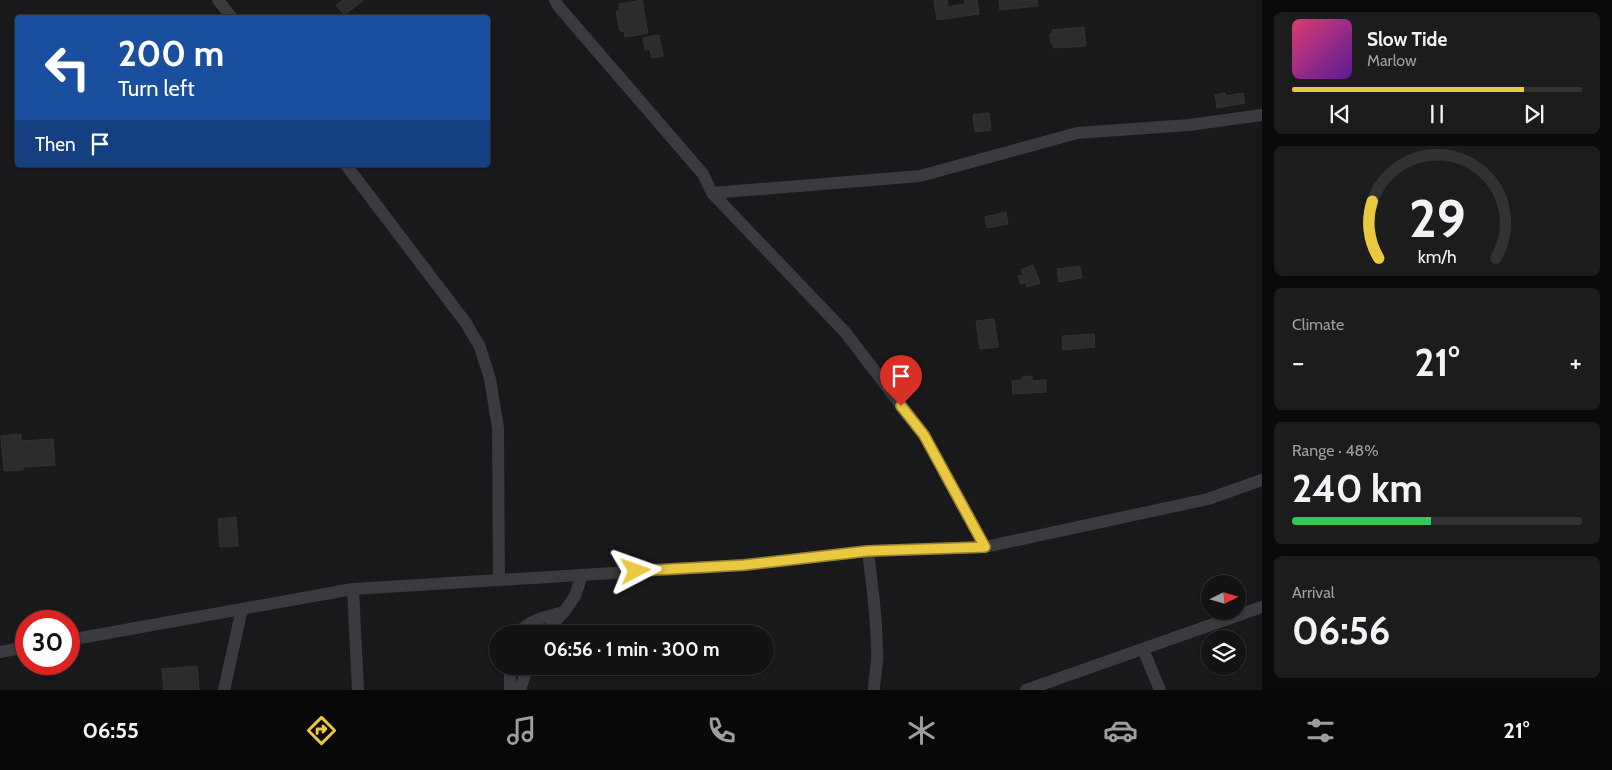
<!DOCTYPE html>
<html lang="en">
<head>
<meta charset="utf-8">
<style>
  body { margin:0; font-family:Cabin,sans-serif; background:#1c1c1d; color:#f1f3f6; height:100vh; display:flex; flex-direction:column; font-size:19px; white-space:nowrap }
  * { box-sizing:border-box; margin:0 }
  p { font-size:16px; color:#9d9ea0 }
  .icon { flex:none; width:28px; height:28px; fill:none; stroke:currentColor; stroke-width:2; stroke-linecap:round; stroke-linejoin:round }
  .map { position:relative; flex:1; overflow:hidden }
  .drawer { display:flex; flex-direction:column; gap:12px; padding:12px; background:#0a0a0b; width:350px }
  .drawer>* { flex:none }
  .hud { position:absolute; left:15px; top:15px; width:475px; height:152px; border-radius:5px; box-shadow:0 1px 4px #0004,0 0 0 1px #323234; background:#1a4fa0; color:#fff; overflow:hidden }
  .needle { width:32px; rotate:85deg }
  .buttons { position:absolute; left:1201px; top:575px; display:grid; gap:10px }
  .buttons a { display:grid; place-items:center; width:45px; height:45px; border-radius:50%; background:#131314; box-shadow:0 1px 4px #0004,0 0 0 1px #323234; font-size:25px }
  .speed { position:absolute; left:15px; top:610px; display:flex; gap:10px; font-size:25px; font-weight:700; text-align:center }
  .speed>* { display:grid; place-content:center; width:65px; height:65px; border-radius:50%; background:#131314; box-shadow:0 1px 4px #0004,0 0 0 1px #323234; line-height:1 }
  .speed .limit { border:8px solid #d22; background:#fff; color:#111 }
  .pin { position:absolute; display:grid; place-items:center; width:42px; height:42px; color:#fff; margin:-51px -21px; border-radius:50% 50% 50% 0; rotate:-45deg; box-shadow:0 0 5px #0007 }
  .pin .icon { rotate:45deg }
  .me { position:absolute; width:55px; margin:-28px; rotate:86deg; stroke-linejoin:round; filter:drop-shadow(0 0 4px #0008) }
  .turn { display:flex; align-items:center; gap:18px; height:105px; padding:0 20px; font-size:22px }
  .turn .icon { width:65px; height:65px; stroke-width:2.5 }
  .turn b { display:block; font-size:35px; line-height:42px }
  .then { display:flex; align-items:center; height:48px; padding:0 20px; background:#0003; gap:10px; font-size:19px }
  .big { font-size:38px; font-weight:800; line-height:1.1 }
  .drawer .card { flex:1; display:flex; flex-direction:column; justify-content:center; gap:8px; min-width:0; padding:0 18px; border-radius:8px; background:#1c1c1d }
  .drawer .dial { align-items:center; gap:0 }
  .dial svg { height:130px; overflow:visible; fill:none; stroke:#323234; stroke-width:7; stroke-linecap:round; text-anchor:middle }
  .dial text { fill:#f1f3f6; stroke:none }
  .song { display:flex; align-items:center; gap:15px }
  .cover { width:60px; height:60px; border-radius:8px; background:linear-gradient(135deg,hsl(340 70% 55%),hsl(270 70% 35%)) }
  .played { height:5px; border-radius:2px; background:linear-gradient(90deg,#eac841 80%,#323234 80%) }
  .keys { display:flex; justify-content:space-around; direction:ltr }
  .heat { display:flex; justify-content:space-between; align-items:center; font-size:28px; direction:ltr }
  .charge { height:8px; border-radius:4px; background:linear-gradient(90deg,#34c759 48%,#323234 0) }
  .trip { position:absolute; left:489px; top:625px; width:285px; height:50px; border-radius:25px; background:#131314; box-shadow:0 1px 4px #0004,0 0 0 1px #323234; font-weight:800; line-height:50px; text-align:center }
  .tab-bar { display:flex; height:80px; justify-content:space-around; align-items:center; background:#080808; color:#9d9ea0 }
  .tab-bar .icon { width:35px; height:35px }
  .tab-bar .current { color:#eac841 }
  .tab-bar b { font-size:22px; color:#f1f3f6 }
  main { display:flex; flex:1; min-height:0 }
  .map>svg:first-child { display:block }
</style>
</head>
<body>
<main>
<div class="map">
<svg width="1262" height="690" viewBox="0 0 1262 690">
  <rect width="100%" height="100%" fill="#19191b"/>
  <path fill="#2c2c2f" stroke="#333337" d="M343 0H364L344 15 336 5Z
    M642 0 648 33 625 37 624 31H620L616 11H620L619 4Z
    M934 0H947L948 7 965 4V0H977L979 14 937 20Z
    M999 0H1037L1038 6 1000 10Z
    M1084 27 1086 46 1054 48 1053 44H1051L1050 34H1052V30Z
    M659 35 663 56 652 58 650 49 645 50 643 38Z
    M1225 93 1226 96 1243 93 1245 103 1217 108 1215 95Z
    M989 113 991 130 975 132 973 115Z
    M1006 212 1008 224 987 228 985 217Z
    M1033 265 1040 283 1027 287 1026 283 1021 284 1018 276 1023 275 1021 270Z
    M1080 266 1082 278 1059 282 1057 269Z
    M994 319 998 347 980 349 976 321Z
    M1094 334 1095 347 1063 350 1062 336Z
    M1032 376V381L1046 380V392L1013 394 1012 381 1022 380V377Z
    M21 434V441L53 439 55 465 23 467V470L4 471 1 436Z
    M236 517 238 546 220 547 218 519Z
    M197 666 199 690H164L162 669Z"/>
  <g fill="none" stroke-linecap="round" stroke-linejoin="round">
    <path stroke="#3a3a3f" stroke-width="12" d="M218 0 232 18
      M555 0 559 7 703 174 712 193 845 332 924 435 985 547
      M346 165 466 323 480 347 490 379 498 428 499 580
      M712 193 920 176 1077 133 1189 125 1262 115
      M868 551C872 585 877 618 877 652 878 664 874 677 874 690
      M353 589 358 690
      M517 634C529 620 546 616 564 612
      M544 634 564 612 575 596 582 575
      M69 640 353 589 744 565 868 551 985 547 1208 499 1262 480
      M1143 649 1160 690
      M0 652 26 647
      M224 690 242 609
      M510 690V666
      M520 690 528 666
      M1026 690 1262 607"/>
  </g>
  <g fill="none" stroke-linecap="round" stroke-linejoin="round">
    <g stroke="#98822a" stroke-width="12">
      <path id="route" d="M636 571 744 565 868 551 985 547 924 435 901 406"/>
    </g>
    <use href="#route" stroke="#eac841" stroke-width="9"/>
  </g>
</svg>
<div class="buttons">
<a><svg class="needle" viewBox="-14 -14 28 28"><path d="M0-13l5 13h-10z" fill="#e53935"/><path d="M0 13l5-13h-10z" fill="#9d9ea0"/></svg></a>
<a><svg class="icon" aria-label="layers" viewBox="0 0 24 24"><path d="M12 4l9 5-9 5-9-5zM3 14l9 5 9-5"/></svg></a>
</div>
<div class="speed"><div class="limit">30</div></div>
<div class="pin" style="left:901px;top:406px;background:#d93025"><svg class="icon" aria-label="arrive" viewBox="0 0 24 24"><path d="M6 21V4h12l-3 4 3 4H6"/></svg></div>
<svg class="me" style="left:636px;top:571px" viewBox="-20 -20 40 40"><path d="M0-17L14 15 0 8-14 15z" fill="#eac841" stroke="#fff" stroke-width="4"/></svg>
<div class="trip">06:56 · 1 min · 300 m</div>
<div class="hud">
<div class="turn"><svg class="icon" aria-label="left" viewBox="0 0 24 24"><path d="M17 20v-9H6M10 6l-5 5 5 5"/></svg><div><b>200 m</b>Turn left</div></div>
<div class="then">Then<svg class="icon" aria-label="arrive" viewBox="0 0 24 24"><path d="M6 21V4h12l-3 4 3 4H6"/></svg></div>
</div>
</div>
<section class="drawer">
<div class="card">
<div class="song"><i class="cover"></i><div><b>Slow Tide</b><p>Marlow</p></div></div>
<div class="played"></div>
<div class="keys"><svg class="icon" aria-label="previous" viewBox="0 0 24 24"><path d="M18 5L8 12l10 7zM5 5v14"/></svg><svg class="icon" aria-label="pause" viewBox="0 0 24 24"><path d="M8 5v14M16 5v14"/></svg><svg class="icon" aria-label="next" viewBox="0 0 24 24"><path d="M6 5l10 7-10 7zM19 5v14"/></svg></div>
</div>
<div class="card dial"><svg viewBox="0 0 100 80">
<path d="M14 69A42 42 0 1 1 86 69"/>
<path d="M14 69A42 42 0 0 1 10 34" stroke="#eac841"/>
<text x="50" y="56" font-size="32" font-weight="700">29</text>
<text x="50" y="72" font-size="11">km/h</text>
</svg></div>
<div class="card"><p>Climate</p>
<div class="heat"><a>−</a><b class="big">21°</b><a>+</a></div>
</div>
<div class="card"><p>Range · 48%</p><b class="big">240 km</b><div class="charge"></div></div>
<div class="card"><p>Arrival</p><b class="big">06:56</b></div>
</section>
</main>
<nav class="tab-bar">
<b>06:55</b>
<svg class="icon current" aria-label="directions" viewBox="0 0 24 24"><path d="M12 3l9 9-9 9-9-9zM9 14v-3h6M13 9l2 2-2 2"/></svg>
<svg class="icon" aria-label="music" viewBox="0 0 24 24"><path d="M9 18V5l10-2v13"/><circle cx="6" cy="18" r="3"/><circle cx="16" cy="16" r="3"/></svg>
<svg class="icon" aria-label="phone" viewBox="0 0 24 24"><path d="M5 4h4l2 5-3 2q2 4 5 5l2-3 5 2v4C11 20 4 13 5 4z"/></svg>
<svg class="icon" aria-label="climate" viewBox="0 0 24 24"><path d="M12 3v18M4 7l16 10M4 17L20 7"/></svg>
<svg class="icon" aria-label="car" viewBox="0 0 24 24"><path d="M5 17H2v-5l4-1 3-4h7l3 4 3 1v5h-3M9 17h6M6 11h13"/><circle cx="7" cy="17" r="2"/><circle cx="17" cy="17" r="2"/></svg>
<svg class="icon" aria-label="filters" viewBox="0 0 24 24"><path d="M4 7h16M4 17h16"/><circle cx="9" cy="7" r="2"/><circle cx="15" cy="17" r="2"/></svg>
<b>21°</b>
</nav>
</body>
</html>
